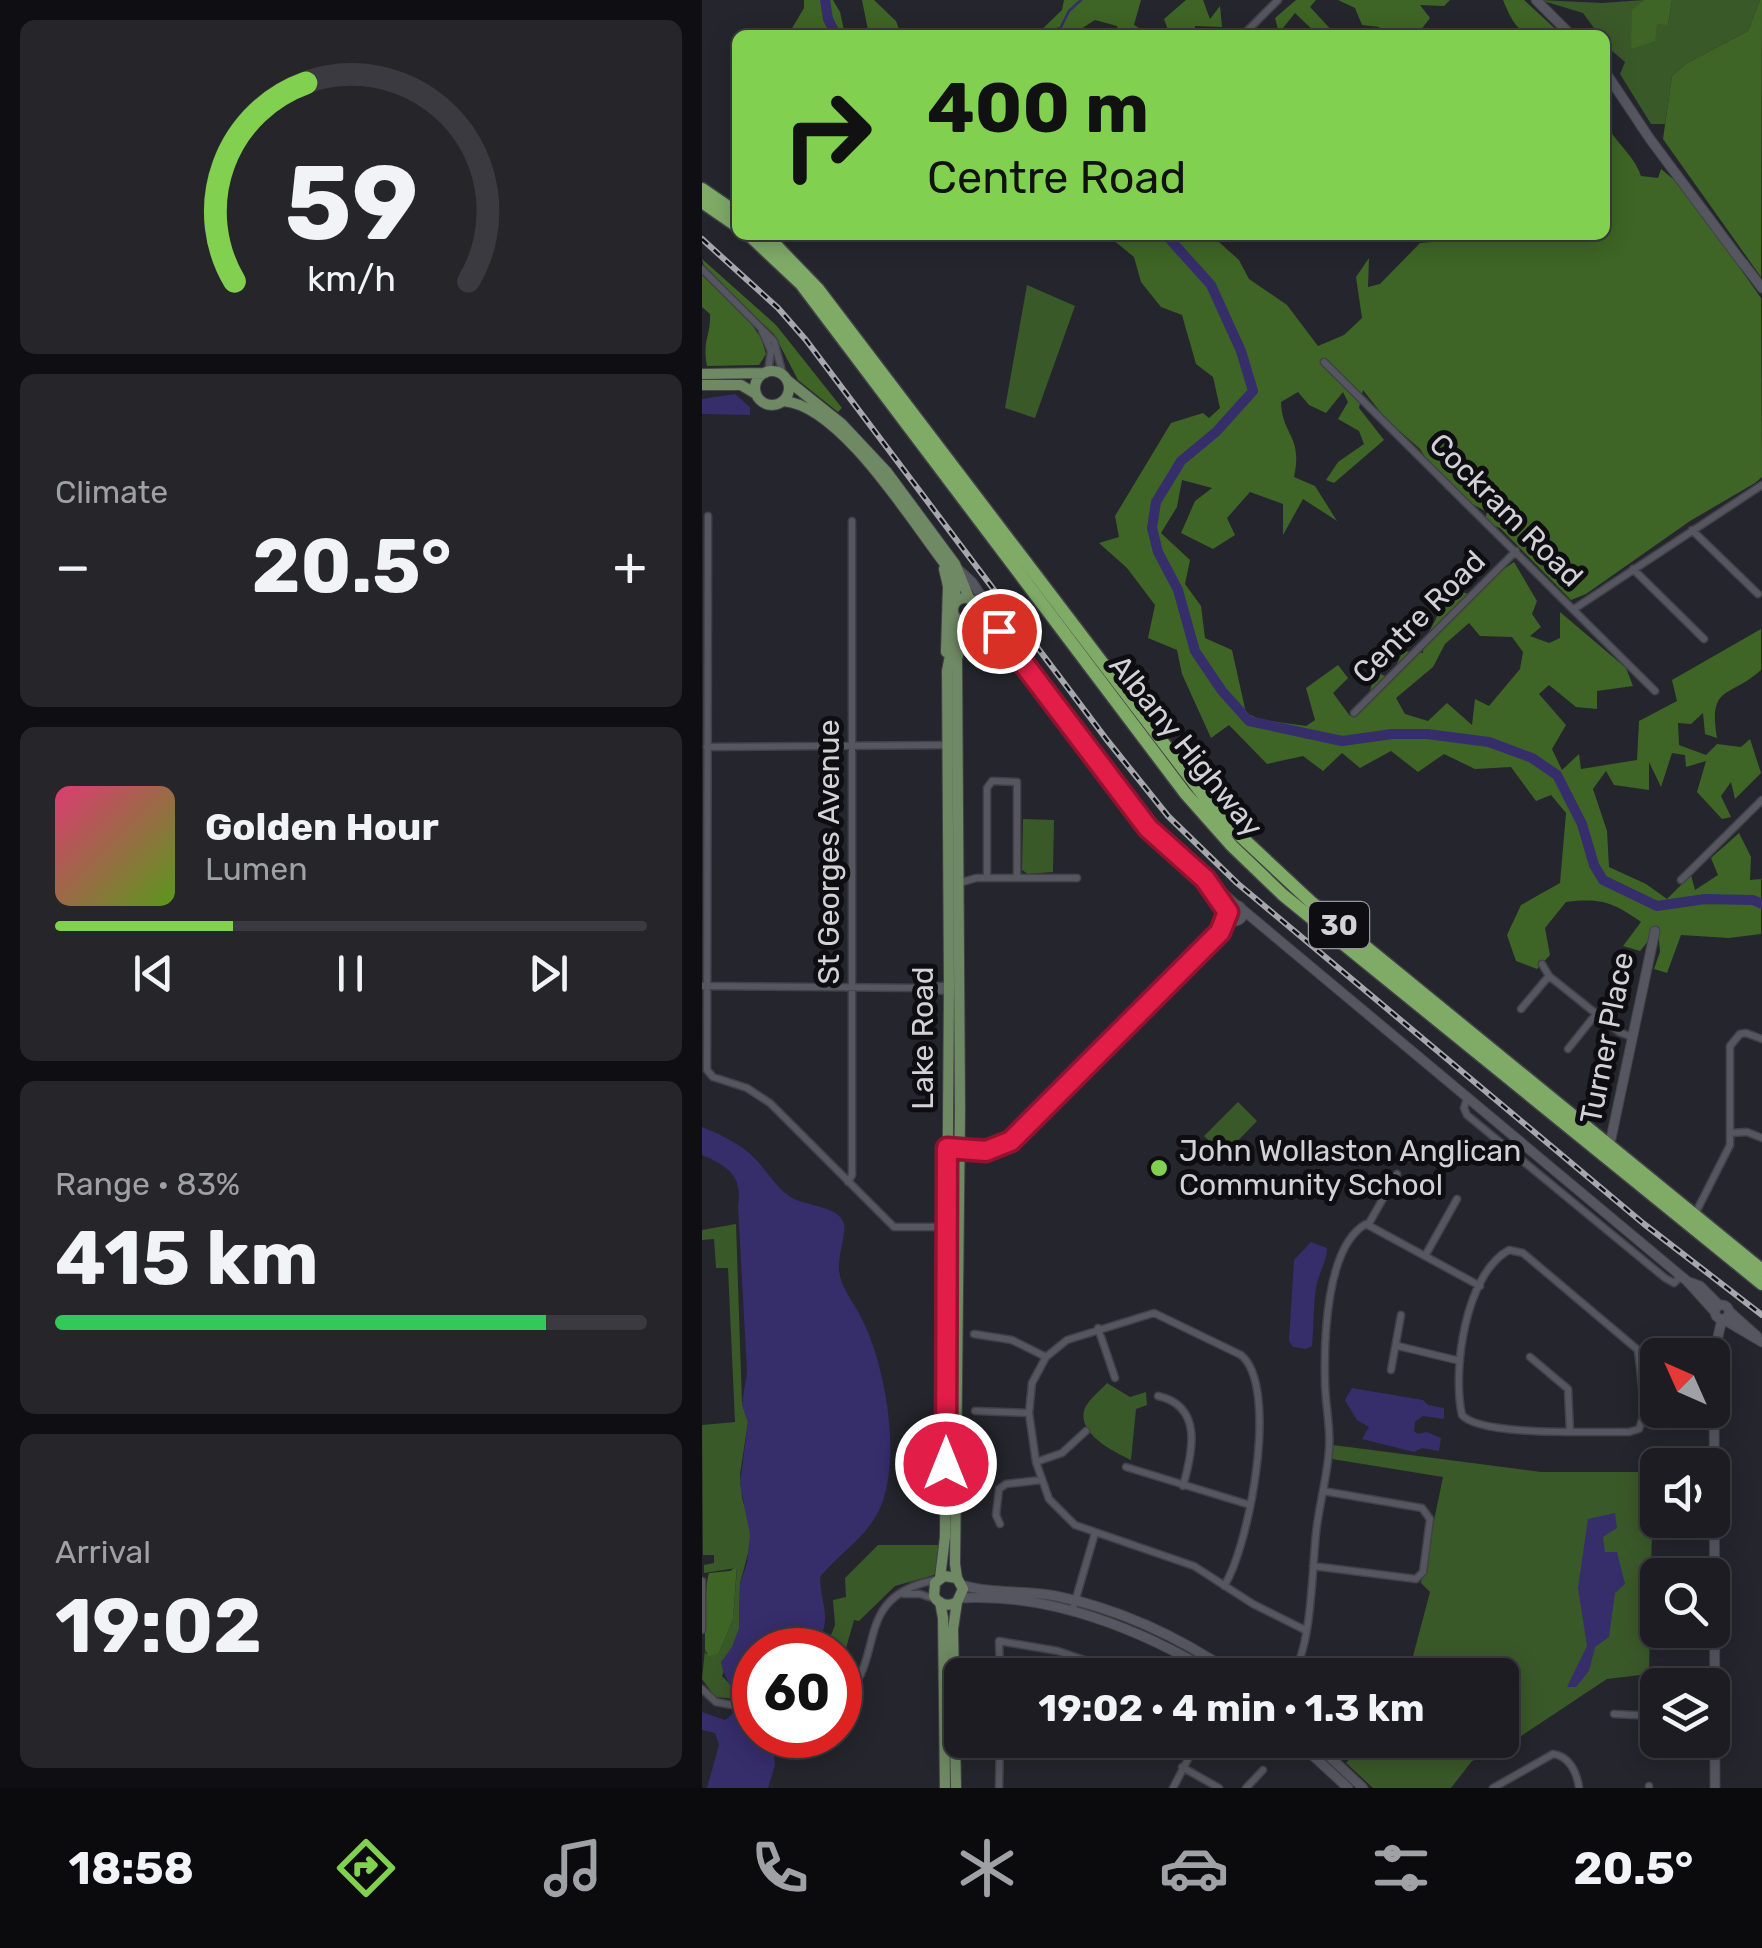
<!DOCTYPE html>
<html lang="en">
<head>
<meta charset="utf-8">
<style>
  body { margin:0; font-family:Rubik,sans-serif; background:#25252a; color:#f1f3f6; height:100vh; display:flex; flex-direction:column; font-size:38px; white-space:nowrap }
  * { box-sizing:border-box; margin:0 }
  p { font-size:32px; color:#a0a1a5 }
  .icon { flex:none; width:55px; height:55px; fill:none; stroke:currentColor; stroke-width:2; stroke-linecap:round; stroke-linejoin:round }
  .map { position:relative; flex:1; overflow:hidden }
  .details { display:flex; flex-direction:column; gap:20px; padding:20px; background:#0f0f13; width:702px }
  .details>* { flex:none }
  .banner { position:absolute; left:30px; top:30px; width:878px; height:210px; border-radius:15px; box-shadow:0 5px 25px #0003,0 0 0 2px #3a3a40; background:#82d04f; color:#111; overflow:hidden }
  .needle { width:65px; rotate:315deg }
  .fabs { position:absolute; left:938px; top:1338px; display:grid; gap:20px }
  .fabs a { display:grid; place-items:center; width:90px; height:90px; border-radius:15px; background:#1c1c22; box-shadow:0 5px 25px #0003,0 0 0 2px #3a3a40; font-size:50px }
  .speed { position:absolute; left:30px; top:1628px; display:flex; gap:20px; font-size:50px; font-weight:700; text-align:center }
  .speed>* { display:grid; place-content:center; width:130px; height:130px; border-radius:50%; background:#1c1c22; box-shadow:0 5px 25px #0003,0 0 0 2px #3a3a40; line-height:1 }
  .speed .limit { border:15px solid #d22; background:#fff; color:#111 }
  .pin { position:absolute; display:grid; place-items:center; width:85px; height:85px; color:#fff; margin:-42px; border:5px solid #fff; border-radius:50%; box-shadow:0 2px 10px #0007 }
  .me { position:absolute; width:110px; margin:-55px; rotate:0deg; stroke-linejoin:round; filter:drop-shadow(0 0 8px #0008) }
  .turn { display:flex; align-items:center; gap:35px; height:210px; padding:0 30px; font-size:45px }
  .turn .icon { width:130px; height:130px; stroke-width:2.5 }
  .turn b { display:block; font-size:70px; line-height:85px }
  .big { font-size:75px; font-weight:700; line-height:1.1 }
  .details .card { flex:1; display:flex; flex-direction:column; justify-content:center; gap:15px; min-width:0; padding:0 35px; border-radius:15px; background:#25252a }
  .details .dial { align-items:center; gap:0 }
  .dial svg { height:260px; overflow:visible; fill:none; stroke:#3a3a40; stroke-width:7; stroke-linecap:round; text-anchor:middle }
  .dial text { fill:#f1f3f6; stroke:none }
  .song { display:flex; align-items:center; gap:30px }
  .cover { width:120px; height:120px; border-radius:15px; background:linear-gradient(135deg,hsl(340 70% 55%),hsl(90 70% 35%)) }
  .played { height:10px; border-radius:5px; background:linear-gradient(90deg,#82d04f 30%,#3a3a40 30%) }
  .keys { display:flex; justify-content:space-around; direction:ltr }
  .heat { display:flex; justify-content:space-between; align-items:center; font-size:55px; direction:ltr }
  .charge { height:15px; border-radius:8px; background:linear-gradient(90deg,#34c759 83%,#3a3a40 0) }
  .trip { position:absolute; left:242px; top:1658px; width:575px; height:100px; border-radius:15px; background:#1c1c22; box-shadow:0 5px 25px #0003,0 0 0 2px #3a3a40; font-weight:700; line-height:100px; text-align:center }
  .menu { display:flex; height:160px; justify-content:space-around; align-items:center; background:#0b0b0e; color:#a0a1a5 }
  .menu .icon { width:70px; height:70px }
  .menu .selected { color:#82d04f }
  .menu b { font-size:45px; color:#f1f3f6 }
  main { display:flex; flex:1; min-height:0 }
  .map>svg:first-child { display:block }
</style>
</head>
<body>
<main>
<section class="details">
<div class="card dial"><svg viewBox="0 0 100 80">
<path d="M14 69A42 42 0 1 1 86 69"/>
<path d="M14 69A42 42 0 0 1 36 8" stroke="#82d04f"/>
<text x="50" y="56" font-size="32" font-weight="700">59</text>
<text x="50" y="72" font-size="11">km/h</text>
</svg></div>
<div class="card"><p>Climate</p>
<div class="heat"><a>−</a><b class="big">20.5°</b><a>+</a></div>
</div>
<div class="card">
<div class="song"><i class="cover"></i><div><b>Golden Hour</b><p>Lumen</p></div></div>
<div class="played"></div>
<div class="keys"><svg class="icon" aria-label="previous" viewBox="0 0 24 24"><path d="M18 5L8 12l10 7zM5 5v14"/></svg><svg class="icon" aria-label="pause" viewBox="0 0 24 24"><path d="M8 5v14M16 5v14"/></svg><svg class="icon" aria-label="next" viewBox="0 0 24 24"><path d="M6 5l10 7-10 7zM19 5v14"/></svg></div>
</div>
<div class="card"><p>Range · 83%</p><b class="big">415 km</b><div class="charge"></div></div>
<div class="card"><p>Arrival</p><b class="big">19:02</b></div>
</section>
<div class="map">
<svg width="1060" height="1788" viewBox="0 0 1060 1788">
  <rect width="100%" height="100%" fill="#25252d"/>
  <path fill="#3a5929" d="M838 0 900 3 942 0 930 11 966 25 970 0H1058L1046 31 985 63 970 76 963 124H949L918 74 923 62 904 46 902 35H897L881 13Z
    M325 285 373 306 333 418 303 408Z
    M321 819 352 820 351 872 326 874 320 870Z
    M536 1102 555 1121 522 1155 502 1136Z
    M34 1224 40 1404 46 1422 38 1474 40 1498 48 1524V1546L38 1583 37 1629 20 1676 29 1685 35 1699 13 1697 0 1679 3 1650 4 1654 17 1653 31 1619 35 1568 2 1573V1565L12 1563V1555H1L0 1425 33 1422 26 1268H14L12 1239 0 1240V1230Z
    M405 1383 428 1397 444 1392 445 1405 434 1409 429 1460C412 1452 373 1433 383 1408 387 1399 399 1390 405 1383Z
    M631 1445 839 1472H955V1479L951 1480 947 1674 905 1679 798 1750 770 1761 749 1788H671L644 1763 654 1752 644 1743 647 1740H800V1675H706L728 1592 719 1583 741 1477 630 1459Z
    M176 1545H236L237 1569 232 1575 193 1586 157 1621 152 1620 139 1666 146 1684 138 1693V1650H123L133 1625 131 1600 144 1597 143 1578Z"/>
  <path fill="#3e6525" fill-rule="evenodd" d="M102 0H131L138 12 143 35H86L102 8Z
    M160 0H172L194 21 199 35H167Z
    M362 0H439L432 25 449 35H417L415 26 393 20 371 34 356 27 346 35H334L360 10Z
    M484 0H501L508 19 518 6 520 27 493 26 492 35H468L462 19Z
    M594 0H614L608 7 634 35H616L593 13 577 33 573 18Z
    M636 0H748L742 6 718 5 728 18 715 35H682L677 27 660 25 653 8Z
    M801 0H822L860 35C822 35 816 37 801 0Z
    M942 0H970L966 25 955 24 953 41 929 49 930 10Z
    M1058 0H1060L1059 277 961 139 970 76 985 63 1046 31Z
    M907 129C916 144 934 159 939 176L956 178 959 169 981 187 1059 298 1060 477 1053 483 988 521 884 594 869 600 798 528 782 522 785 512 743 489 718 449 683 418 661 390 657 408 682 440 632 483 624 480 636 462 662 444 657 431 636 419 646 402 641 392 624 413 607 405 596 392 579 402C580 436 601 435 592 477L613 486 635 521 601 499 581 535V504L548 492 525 518 533 535 511 549 479 533 493 501 510 488 480 480 475 507 459 533 488 560 483 584 499 606 503 638 530 650 544 713 560 720 604 726 613 720 604 688 636 665 646 678 631 693 648 716 665 702 673 672 688 678 701 651 721 653C721 637 742 607 749 589L767 594 812 562 835 601 830 614 839 627 828 636 847 643 858 638V612L924 668 931 686 895 691V709L874 707 847 685 837 694 864 725 850 749 860 770 877 754 879 769 935 760 937 721 975 701 970 680 1059 629V670C1027 699 1006 684 1015 738L1003 734 1001 713 989 724 976 723 977 745 1004 755 1015 744 1039 747 1048 739 1059 773 1033 799 1029 782 1019 796 1029 817 1020 819 995 792 1004 761 984 767 983 755 970 753 959 787 947 762V790L912 785 904 771 891 789 905 831 907 867 944 884 965 899 989 875 993 890 1016 875 1009 858 1037 833 1049 857 1048 880 1059 879V934L1027 938 979 935 965 973 952 969 958 952 956 929 938 951 921 946 939 922C910 902 900 898 864 902L843 928 848 955 835 969 814 961 805 935 819 905 858 883 864 813 849 795 834 801 809 767 773 769 742 754 716 772 689 751 658 768 640 753 621 771 601 756 565 764 527 725 509 738 480 674 475 650 446 638 453 605 425 568 397 543 417 537 413 516 469 423 501 413 507 418 518 408 511 377 494 364 480 315 459 307 439 282 432 257 405 235H509L537 260 547 279 585 305 616 346 642 335 660 318 654 277 667 258 666 287 678 284 718 243 755 240 760 235H902V135ZM767 623 778 636 810 637 821 652 818 669 787 706 773 699 770 725 745 703 726 721 703 714 694 698 731 667 743 644Z
    M0 259 74 325 140 408 136 412 96 380 72 334 3 270Z
    M0 275 46 319 59 338 64 354 57 365 5 366C0 341 9 335 8 314L0 307Z
    M35 1566 31 1619 17 1653 7 1656 3 1650C3 1636 3 1582 7 1573L28 1571Z"/>
  <path fill="#362d6b" d="M33 394 48 407V415L0 414V399Z
    M0 1127C17 1134 32 1141 46 1152 62 1165 70 1184 87 1196 101 1206 133 1205 141 1221 146 1229 135 1258 137 1271 139 1288 152 1303 160 1319 183 1365 199 1453 180 1503 168 1536 139 1551 118 1577 119 1608 133 1621 110 1650H52V1735H70L73 1765 66 1788H5L17 1745 13 1733 0 1730V1712L23 1720C49 1703 21 1683 19 1662L30 1647 37 1629 38 1583 45 1563 48 1535 38 1484 46 1422 40 1404 45 1372 36 1206C41 1176 26 1166 0 1155Z
    M609 1242 625 1248C625 1262 616 1274 614 1288 611 1307 612 1327 610 1346L604 1349 591 1347 587 1341 592 1260Z
    M650 1388 721 1400 726 1405 742 1408V1419L721 1416 713 1422 712 1431 716 1434 725 1432 739 1438 737 1451 720 1448 712 1452 660 1439 667 1427 655 1420 643 1400Z
    M913 1513 915 1528 901 1537 903 1552H915L923 1584 913 1593 907 1637 893 1647 887 1671 874 1687H865L885 1646 876 1588 886 1519Z"/>
  <g fill="none" stroke-linecap="round" stroke-linejoin="round">
    <path stroke="#362d6b" stroke-width="2.5" d="M357 31 367 11 379 0"/>
    <path stroke="#362d6b" stroke-width="10" d="M123 0 126 19 134 35
      M464 235 509 285 539 351 551 391 514 432 479 461 454 502 450 528 456 552 476 590 493 651 520 691 547 721 640 741 690 734H725L787 742 830 758 855 775 880 824 892 865 901 880 955 906 1003 899 1051 900 1060 904"/>
    <g stroke="#414147" stroke-width="9">
      <path id="street" d="M541 35 576 0
        M745 237 747 235
        M0 269 72 341 81 375
        M60 331 69 351 66 372
        M622 362 953 691
        M6 516 5 1070 11 1077 45 1088 68 1103 192 1227H247
        M990 530 1056 594
        M931 569 1002 639
        M872 609 1060 485
        M652 713 814 551
        M5 747 249 745
        M285 878V788L290 781 315 782V878
        M979 880 1060 800
        M257 883 274 878H375
        M519 930 526 914
        M840 964 847 976 917 1032 930 1037
        M0 986 221 988 250 985
        M222 988 249 992
        M819 1009 847 976
        M866 1049 894 1014
        M765 1098 762 1108 765 1115 963 1278 972 1283 979 1276
        M1028 1133 1045 1132 1060 1138
        M256 1156 292 1149 309 1141 518 931 534 921
        M146 1182 150 1175V521
        M992 1216 1028 1145V1046L1038 1034 1044 1033 1060 1039
        M666 1225 695 1174
        M807 1250 821 1253 936 1350 943 1412 937 1429 927 1432C895 1431 779 1437 760 1415 750 1371 763 1274 807 1250Z
        M723 1256 755 1199
        M396 1328 413 1378
        M272 1334 310 1340 344 1357
        M696 1346 758 1361
        M828 1357 866 1389 868 1432
        M689 1370 699 1315
        M456 1396C501 1406 491 1451 481 1486
        M273 1411 327 1413
        M334 1462 360 1453 384 1431
        M424 1467 548 1505
        M298 1524 294 1515 297 1489 304 1484 339 1480
        M611 1566 714 1579 721 1572 728 1519 720 1508 621 1491
        M0 1581V1630
        M522 1586C547 1547 578 1387 539 1355L452 1313 365 1340 344 1357 330 1383 327 1413 334 1462 347 1499 373 1525 492 1566 551 1604 603 1630
        M202 1594H218L233 1599
        M370 1612 393 1533
        M298 1675 297 1641 356 1651 426 1675
        M590 1675C610 1647 610 1569 614 1533 617 1505 625 1478 627 1450 629 1427 623 1404 623 1381 622 1340 624 1246 664 1224L778 1286
        M0 1689 14 1702 52 1709
        M138 1699C187 1665 146 1597 233 1580
        M912 1714 955 1716
        M110 1738 111 1735
        M298 1744H412L415 1740
        M480 1767 517 1788
        M297 1788 298 1740
        M471 1788 496 1740
        M544 1788 561 1770
        M791 1788 851 1754C867 1756 875 1772 877 1788
        M947 1788V1786"/>
    </g>
    <g stroke="#414147" stroke-width="11">
      <path id="secondary" d="M834 0 869 35
        M902 70 948 139 1042 265
        M1041 263 1060 288
        M256 569 270 582 297 622
        M275 607 297 623
        M270 619 286 623 297 631 446 828C474 856 506 878 534 905
        M259 641 275 629 294 630
        M367 714 458 833
        M525 913a8 8 0 1 1 16 0a8 8 0 1 1-16 0Z
        M541 910 985 1281 1013 1312
        M907 1148 953 931
        M987 1282 998 1286 1017 1305
        M1013 1312a7 7 0 1 1 14 0a7 7 0 1 1-14 0Z
        M1027 1311 1055 1336
        M1021 1319 1060 1342
        M260 1585C289 1594 323 1590 354 1596 418 1609 479 1638 533 1675
        M259 1598C348 1593 439 1629 514 1675
        M594 1740 646 1788
        M610 1740 661 1788
        M1013 1788 1012 1354 1020 1319"/>
    </g>
    <g stroke="#414147" stroke-width="12">
      <path id="primary" d="M53 388a17 17 0 1 1 34 0a17 17 0 1 1-34 0Z
        M0 374 63 373
        M85 380 140 424 185 472 253 564 267 598
        M0 385H39L54 394
        M81 401C140 405 213 527 249 572L254 586 252 603
        M242 569 246 586 244 652
        M251 610a12 12 0 1 1 24 0a12 12 0 1 1-24 0Z
        M238 1578 243 1537 247 985 245 671 255 619
        M255 1578 242 1576 233 1583 232 1596C237 1605 246 1607 255 1602L261 1589 255 1578 253 1564 258 1110 255 660 259 637 268 621
        M238 1602 241 1618 243 1788
        M254 1788 251 1629 255 1602"/>
    </g>
    <g stroke="#414147" stroke-width="15">
      <path id="highway" d="M0 189 35 213
        M0 202 35 226
        M47 235 99 284 483 793 530 846 581 895 1060 1284
        M64 235 116 289 517 816 609 902 1060 1270"/>
    </g>
    <use href="#street" stroke="#565660" stroke-width="6"/>
    <use href="#secondary" stroke="#565660" stroke-width="9"/>
    <use href="#primary" stroke="#6f8964" stroke-width="10"/>
    <use href="#highway" stroke="#7fab67" stroke-width="12"/>
    <g stroke="#a6a6ad" stroke-width="6">
      <path id="rail" d="M0 239 76 308 104 340 405 740 466 816 535 883 942 1224 1060 1315"/>
    </g>
    <use href="#rail" stroke="#0e0e12" stroke-width="2.5" stroke-dasharray="8" stroke-linecap="butt"/>
  </g>
  <g fill="none" stroke-linecap="round" stroke-linejoin="round">
    <g stroke="#92132f" stroke-width="25">
      <path id="route" d="M244 1464 245 1148 284 1151 309 1141 518 932 526 912 503 879 446 828 297 631"/>
    </g>
    <use href="#route" stroke="#e11d48" stroke-width="18"/>
  </g>
  <circle fill="#82d04f" stroke="#0e0e12" stroke-width="4" cx="457" cy="1168" r="10"/>
  <g text-anchor="middle" stroke-width="10" stroke-linejoin="round" paint-order="stroke">
    <rect fill="#0e0e12" stroke="#96969c" stroke-width="2.5" x="607" y="902" width="60" height="46" rx="8"/>
    <g font-size="28" font-weight="bold" fill="#d1d1d7">
      <text x="637" y="935">30</text>
    </g>
    <g font-size="30" fill="#d1d1d7" stroke="#0e0e12">
      <text transform="translate(804 510) rotate(45)" y="10">Cockram Road</text>
      <text transform="translate(717 617) rotate(-45)" y="10">Centre Road</text>
      <text transform="translate(484 746) rotate(51)" y="10">Albany Highway</text>
      <text transform="translate(127 852) rotate(-90)" y="10">St Georges Avenue</text>
      <text transform="translate(221 1038) rotate(-90)" y="10">Lake Road</text>
      <text transform="translate(905 1038) rotate(-79)" y="10">Turner Place</text>
    </g>
    <g font-size="30" fill="#d1d1d7" stroke="#0e0e12" text-anchor="start">
      <text x="477" y="1161">John Wollaston Anglican<tspan x="477" dy="34">Community School</tspan></text>
    </g>
  </g>
</svg>
<div class="fabs">
<a><svg class="needle" viewBox="-14 -14 28 28"><path d="M0-13l5 13h-10z" fill="#e53935"/><path d="M0 13l5-13h-10z" fill="#a0a1a5"/></svg></a>
<a><svg class="icon" aria-label="sound" viewBox="0 0 24 24"><path d="M4 9h4l5-4v14l-5-4H4zM17 9q2 3 0 6"/></svg></a>
<a><svg class="icon" aria-label="search" viewBox="0 0 24 24"><circle cx="10" cy="10" r="6"/><path d="M15 15l6 6"/></svg></a>
<a><svg class="icon" aria-label="layers" viewBox="0 0 24 24"><path d="M12 4l9 5-9 5-9-5zM3 14l9 5 9-5"/></svg></a>
</div>
<div class="speed"><div class="limit">60</div></div>
<div class="pin" style="left:297px;top:631px;background:#d93025"><svg class="icon" aria-label="arrive" viewBox="0 0 24 24"><path d="M6 21V4h12l-3 4 3 4H6"/></svg></div>
<svg class="me" style="left:244px;top:1464px" viewBox="-20 -20 40 40"><circle r="17" fill="#e11d48" stroke="#fff" stroke-width="3"/><path d="M0-11L8 9 0 5-8 9z" fill="#fff"/></svg>
<div class="trip">19:02 · 4 min · 1.3 km</div>
<div class="banner">
<div class="turn"><svg class="icon" aria-label="right" viewBox="0 0 24 24"><path d="M7 20v-9h11M14 6l5 5-5 5"/></svg><div><b>400 m</b>Centre Road</div></div>
</div>
</div>
</main>
<nav class="menu">
<b>18:58</b>
<svg class="icon selected" aria-label="directions" viewBox="0 0 24 24"><path d="M12 3l9 9-9 9-9-9zM9 14v-3h6M13 9l2 2-2 2"/></svg>
<svg class="icon" aria-label="music" viewBox="0 0 24 24"><path d="M9 18V5l10-2v13"/><circle cx="6" cy="18" r="3"/><circle cx="16" cy="16" r="3"/></svg>
<svg class="icon" aria-label="phone" viewBox="0 0 24 24"><path d="M5 4h4l2 5-3 2q2 4 5 5l2-3 5 2v4C11 20 4 13 5 4z"/></svg>
<svg class="icon" aria-label="climate" viewBox="0 0 24 24"><path d="M12 3v18M4 7l16 10M4 17L20 7"/></svg>
<svg class="icon" aria-label="car" viewBox="0 0 24 24"><path d="M5 17H2v-5l4-1 3-4h7l3 4 3 1v5h-3M9 17h6M6 11h13"/><circle cx="7" cy="17" r="2"/><circle cx="17" cy="17" r="2"/></svg>
<svg class="icon" aria-label="filters" viewBox="0 0 24 24"><path d="M4 7h16M4 17h16"/><circle cx="9" cy="7" r="2"/><circle cx="15" cy="17" r="2"/></svg>
<b>20.5°</b>
</nav>
</body>
</html>
